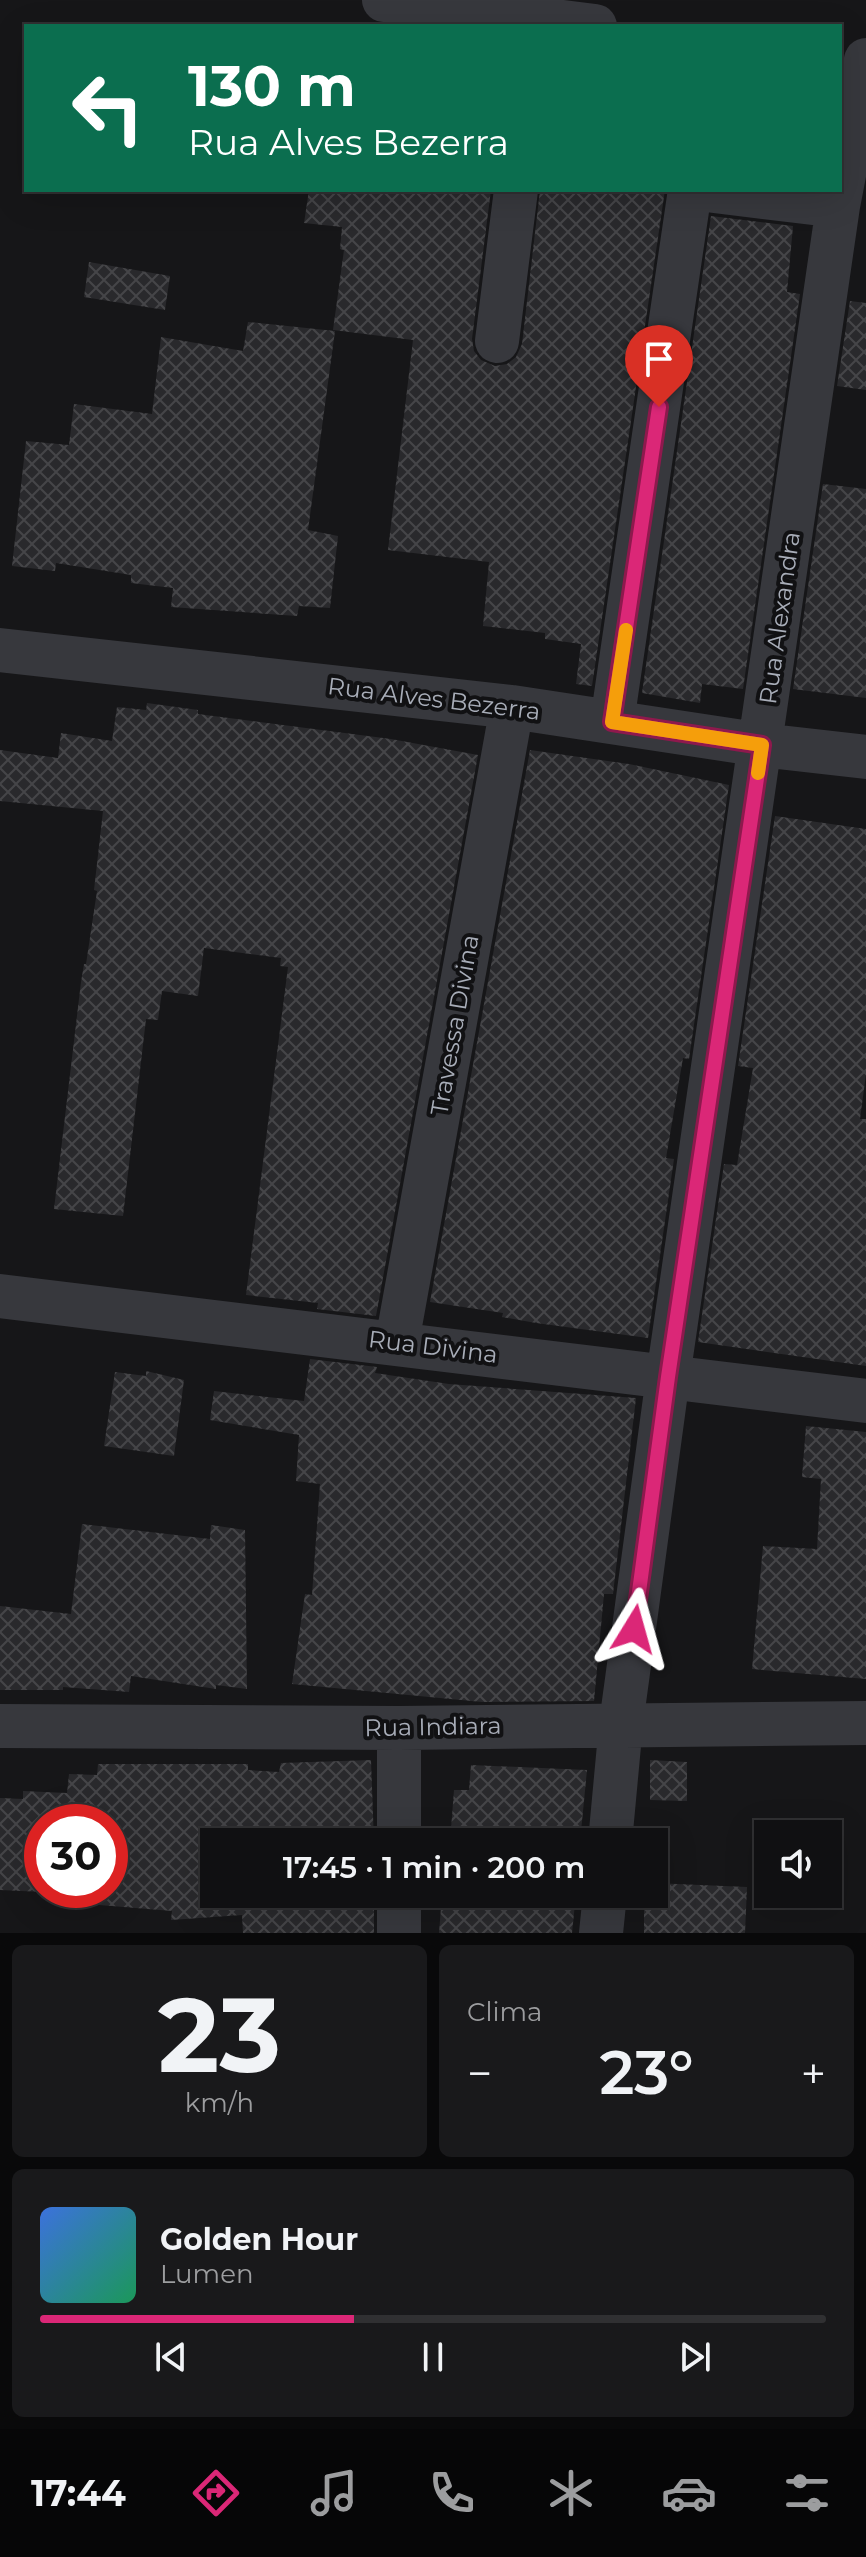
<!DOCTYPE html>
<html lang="pt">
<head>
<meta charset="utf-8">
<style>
  body { margin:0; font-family:Montserrat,sans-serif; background:#19191b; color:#f1f3f6; height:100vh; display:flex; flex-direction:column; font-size:30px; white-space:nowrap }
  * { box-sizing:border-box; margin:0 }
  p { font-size:26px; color:#9c9d9f }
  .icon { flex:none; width:44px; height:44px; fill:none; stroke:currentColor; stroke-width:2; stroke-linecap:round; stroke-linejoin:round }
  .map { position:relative; height:1933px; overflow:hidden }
  .sheet { display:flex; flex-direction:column; gap:12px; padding:12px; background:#09090a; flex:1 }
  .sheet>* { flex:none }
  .banner { position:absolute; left:24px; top:24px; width:818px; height:168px; border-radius:0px; box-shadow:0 8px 32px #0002,0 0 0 2px #303032; background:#0b6e4f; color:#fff; overflow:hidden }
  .tools { position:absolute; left:754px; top:1820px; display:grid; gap:16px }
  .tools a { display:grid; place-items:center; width:88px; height:88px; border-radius:0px; background:#101012; box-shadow:0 8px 32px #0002,0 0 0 2px #303032; font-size:40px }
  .speed { position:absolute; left:24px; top:1804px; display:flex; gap:16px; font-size:40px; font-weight:700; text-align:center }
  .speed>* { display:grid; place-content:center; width:104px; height:104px; border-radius:50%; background:#101012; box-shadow:0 8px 32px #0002,0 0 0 2px #303032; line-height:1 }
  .speed .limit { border:12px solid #d22; background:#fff; color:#111 }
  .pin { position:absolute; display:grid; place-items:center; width:68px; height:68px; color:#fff; margin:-82px -34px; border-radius:50% 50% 50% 0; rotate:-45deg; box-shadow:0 0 8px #0007 }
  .pin .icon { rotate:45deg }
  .me { position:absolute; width:88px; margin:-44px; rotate:8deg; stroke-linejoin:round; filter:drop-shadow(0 0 6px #0008) }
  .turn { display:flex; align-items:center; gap:28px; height:168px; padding:0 32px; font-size:36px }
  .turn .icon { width:104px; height:104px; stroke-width:2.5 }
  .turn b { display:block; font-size:56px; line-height:68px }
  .big { font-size:60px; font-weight:600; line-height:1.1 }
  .sheet .widget { flex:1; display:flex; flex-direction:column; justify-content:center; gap:12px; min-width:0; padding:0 28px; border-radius:12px; background:#19191b }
  .sheet .dial { align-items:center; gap:0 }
  .dial b { font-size:104px; line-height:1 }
  .song { display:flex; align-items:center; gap:24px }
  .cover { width:96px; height:96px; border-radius:12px; background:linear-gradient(135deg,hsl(220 70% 55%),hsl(150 70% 35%)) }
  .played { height:8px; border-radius:4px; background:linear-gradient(90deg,#db2777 40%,#303032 40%) }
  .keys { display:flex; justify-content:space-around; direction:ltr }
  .heat { display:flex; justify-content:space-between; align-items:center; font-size:44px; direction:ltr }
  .sheet .tiles { flex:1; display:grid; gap:12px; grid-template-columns:1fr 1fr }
  .widget:last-child { grid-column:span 2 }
  .trip { position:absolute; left:200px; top:1828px; width:468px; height:80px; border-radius:0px; background:#101012; box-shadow:0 8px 32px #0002,0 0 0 2px #303032; font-weight:600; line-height:80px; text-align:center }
  .tabs { display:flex; height:128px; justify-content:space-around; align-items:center; background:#060607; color:#9c9d9f }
  .tabs .icon { width:56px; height:56px }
  .tabs .selected { color:#db2777 }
  .tabs b { font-size:36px; color:#f1f3f6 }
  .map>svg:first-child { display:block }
</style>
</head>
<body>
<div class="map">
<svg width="866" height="1933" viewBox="0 0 866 1933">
  <defs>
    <pattern id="building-cross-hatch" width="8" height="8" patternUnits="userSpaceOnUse" patternTransform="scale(2)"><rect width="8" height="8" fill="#29292c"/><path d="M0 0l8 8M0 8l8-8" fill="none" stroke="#454548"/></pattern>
  </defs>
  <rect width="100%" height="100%" fill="#161618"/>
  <path fill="url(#building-cross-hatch)" fill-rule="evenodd" d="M309 190H491L472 339 474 351 481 360 495 366 507 364 516 357 522 344 540 190H665L592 686 576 684 581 644 545 639V633L483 626 489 562 388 550 413 340 333 330 344 250 340 249 342 227 304 223Z
    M711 216 793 226 787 292 800 294 743 689 702 684 700 703 642 693Z
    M89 262 170 276 165 310 84 297Z
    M850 301 866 303V390L837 386Z
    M248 322 335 331 308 530 338 536 330 608 299 606 297 616 171 607 173 588 131 583V575L56 563 55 571 12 566 26 441 69 445 74 404 152 414 161 337 243 351Z
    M823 484 866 489V698L793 689Z
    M147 703 198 710V714L391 739 478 755 376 1316 317 1309 318 1303 246 1295 288 967 280 966 281 958 204 948 198 996 162 991 158 1020 146 1019 123 1216 54 1209 81 982 84 964H86L97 891 94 890 103 811 0 801V750L58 758 61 733 112 741 117 707 146 710Z
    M530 750 629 764 729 785 689 1059 683 1058 666 1158 674 1159 648 1338 536 1323 502 1317 503 1313 430 1302Z
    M775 816 866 829V1074L860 1119H866V1366L698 1342 724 1164 737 1165 753 1068 738 1066Z
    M310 1359 377 1367 375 1373 449 1384 636 1398 613 1594H604L594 1701 482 1702 292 1684 305 1594 312 1595 320 1484 296 1481 299 1435 210 1420 214 1391 304 1401Z
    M146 1371 184 1380 174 1456 104 1446 115 1372 146 1376Z
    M806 1426 866 1432V1679L752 1669 763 1546 817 1549 821 1479 802 1477Z
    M82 1524 210 1539 211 1525 245 1530 247 1689 216 1685V1689L131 1676 129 1692 63 1687V1690H0V1606L71 1614Z
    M371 1760 374 1842H214V1894H374V1933H243L242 1915 171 1920 172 1911 63 1902 64 1893 0 1890V1798L23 1799V1791L67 1793 69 1774 97 1775 98 1764H248V1770L279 1772 281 1763ZM42 1822H110V1890H42Z
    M650 1760 687 1762V1801L650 1800Z
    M471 1765 587 1770 580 1842H450L454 1790H469Z
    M654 1883 747 1887 745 1933H644V1894H654Z
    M442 1894H576L572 1933H439Z"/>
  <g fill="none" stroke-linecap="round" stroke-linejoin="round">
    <path stroke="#37383d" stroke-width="44" d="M384 0 595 26
      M706 190 838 206
      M497 341 516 190
      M0 650 512 707 762 745 866 757
      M612 722 690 190
      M0 1296 866 1401
      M397 1342 512 707
      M0 1726 399 1728 866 1723
      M399 1842V1728
      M610 1842 621 1724 668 1377 838 206 866 60
      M399 1933V1894
      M601 1933 605 1894"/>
  </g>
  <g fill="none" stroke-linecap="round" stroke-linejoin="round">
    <g stroke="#8e194d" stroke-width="20">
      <path id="route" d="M634 1629 668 1377 762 745 612 722 659 407"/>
    </g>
    <use href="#route" stroke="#db2777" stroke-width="14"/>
    <path stroke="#f59e0b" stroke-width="14" d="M626 630 612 722 762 745 758 773"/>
  </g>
  <g text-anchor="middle" stroke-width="8" stroke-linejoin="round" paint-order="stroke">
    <g font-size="24" fill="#a8adb8" stroke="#111113">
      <text transform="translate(780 618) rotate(-82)" y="8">Rua Alexandra</text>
      <text transform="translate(434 699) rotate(7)" y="8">Rua Alves Bezerra</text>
      <text transform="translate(455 1025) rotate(-80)" y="8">Travessa Divina</text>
      <text transform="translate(433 1347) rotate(7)" y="8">Rua Divina</text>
      <text transform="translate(433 1727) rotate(-1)" y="8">Rua Indiara</text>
    </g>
  </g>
</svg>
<div class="tools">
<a><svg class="icon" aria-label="sound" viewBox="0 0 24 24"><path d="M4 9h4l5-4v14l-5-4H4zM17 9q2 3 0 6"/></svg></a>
</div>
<div class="speed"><div class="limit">30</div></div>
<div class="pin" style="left:659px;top:407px;background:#d93025"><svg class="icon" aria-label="arrive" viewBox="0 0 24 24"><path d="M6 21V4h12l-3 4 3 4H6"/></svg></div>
<svg class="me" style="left:634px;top:1629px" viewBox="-20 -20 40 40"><path d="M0-17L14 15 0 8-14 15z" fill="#db2777" stroke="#fff" stroke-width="4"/></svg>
<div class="trip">17:45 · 1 min · 200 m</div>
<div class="banner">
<div class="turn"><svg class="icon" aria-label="left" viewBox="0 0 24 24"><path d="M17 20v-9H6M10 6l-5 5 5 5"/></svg><div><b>130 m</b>Rua Alves Bezerra</div></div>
</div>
</div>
<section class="sheet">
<div class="tiles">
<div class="widget dial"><b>23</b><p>km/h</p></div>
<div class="widget"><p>Clima</p>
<div class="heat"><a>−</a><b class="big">23°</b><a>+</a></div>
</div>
<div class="widget">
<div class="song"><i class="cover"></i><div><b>Golden Hour</b><p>Lumen</p></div></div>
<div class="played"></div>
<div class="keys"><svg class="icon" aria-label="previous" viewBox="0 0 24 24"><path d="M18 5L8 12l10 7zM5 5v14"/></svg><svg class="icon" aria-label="pause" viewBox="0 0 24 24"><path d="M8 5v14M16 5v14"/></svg><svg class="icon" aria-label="next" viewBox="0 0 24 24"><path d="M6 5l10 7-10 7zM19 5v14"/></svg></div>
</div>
</div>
</section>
<nav class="tabs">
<b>17:44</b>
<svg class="icon selected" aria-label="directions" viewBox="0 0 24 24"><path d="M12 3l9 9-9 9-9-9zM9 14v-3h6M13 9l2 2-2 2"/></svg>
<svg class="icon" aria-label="music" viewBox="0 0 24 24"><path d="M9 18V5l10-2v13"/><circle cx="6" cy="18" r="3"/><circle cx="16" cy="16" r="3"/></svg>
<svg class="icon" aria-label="phone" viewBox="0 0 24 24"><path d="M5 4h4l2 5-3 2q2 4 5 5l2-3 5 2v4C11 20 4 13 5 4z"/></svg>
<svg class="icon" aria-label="climate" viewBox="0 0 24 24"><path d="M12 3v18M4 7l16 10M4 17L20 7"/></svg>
<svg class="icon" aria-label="car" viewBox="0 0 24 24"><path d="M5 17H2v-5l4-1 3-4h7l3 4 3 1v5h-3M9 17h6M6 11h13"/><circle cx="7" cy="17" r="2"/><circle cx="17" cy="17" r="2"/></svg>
<svg class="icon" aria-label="filters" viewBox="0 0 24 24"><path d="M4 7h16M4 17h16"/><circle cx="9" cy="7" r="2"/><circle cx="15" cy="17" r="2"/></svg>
</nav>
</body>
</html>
